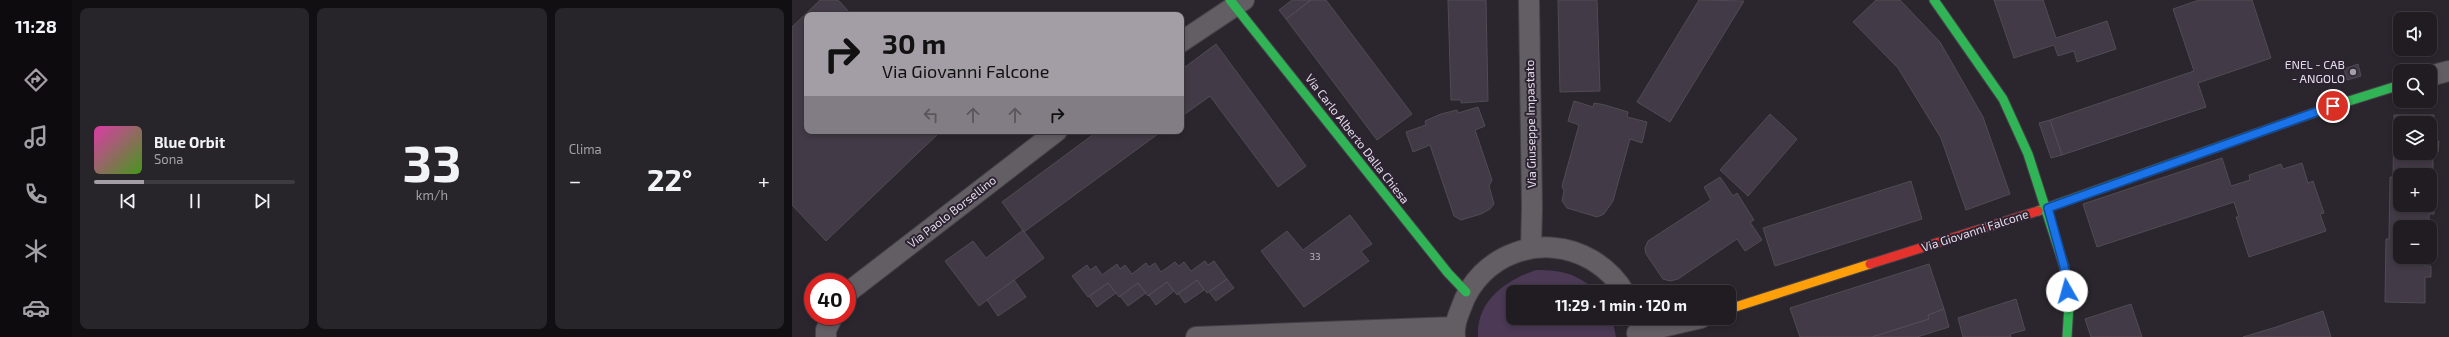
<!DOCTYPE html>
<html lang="it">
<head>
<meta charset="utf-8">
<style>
  body { margin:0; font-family:"Exo 2",sans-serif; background:#28252a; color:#f1f3f6; height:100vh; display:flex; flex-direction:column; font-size:15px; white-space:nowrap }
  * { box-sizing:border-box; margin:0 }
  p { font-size:13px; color:#a2a1a5 }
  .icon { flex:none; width:22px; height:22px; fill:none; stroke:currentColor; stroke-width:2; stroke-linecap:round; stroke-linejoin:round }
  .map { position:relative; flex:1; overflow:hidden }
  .side { display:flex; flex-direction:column; gap:8px; padding:8px; background:#120f13; width:720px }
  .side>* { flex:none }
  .top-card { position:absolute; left:12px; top:12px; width:380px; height:122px; border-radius:8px; box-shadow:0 2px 6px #0003,0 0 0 1px #3d3a40; background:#a39da6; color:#111; overflow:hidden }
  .buttons { position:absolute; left:1601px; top:12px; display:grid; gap:8px }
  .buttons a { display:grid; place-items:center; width:44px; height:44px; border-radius:8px; background:#201c22; box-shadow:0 2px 6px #0003,0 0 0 1px #3d3a40; font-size:20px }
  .speed { position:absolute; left:12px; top:273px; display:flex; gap:8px; font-size:20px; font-weight:700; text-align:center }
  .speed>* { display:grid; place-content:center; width:52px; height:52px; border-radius:50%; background:#201c22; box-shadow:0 2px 6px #0003,0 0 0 1px #3d3a40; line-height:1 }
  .speed .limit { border:6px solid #d22; background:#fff; color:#111 }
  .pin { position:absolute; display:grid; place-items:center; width:34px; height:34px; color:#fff; margin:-17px; border:2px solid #fff; border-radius:50%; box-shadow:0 1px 4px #0007 }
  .me { position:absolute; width:44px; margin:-22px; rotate:353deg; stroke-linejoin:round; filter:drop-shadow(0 0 3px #0008) }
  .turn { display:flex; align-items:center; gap:14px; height:84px; padding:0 12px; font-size:18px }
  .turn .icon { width:52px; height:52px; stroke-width:2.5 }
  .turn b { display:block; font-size:28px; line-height:34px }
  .lanes { display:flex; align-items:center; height:38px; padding:0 12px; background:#0003; justify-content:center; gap:20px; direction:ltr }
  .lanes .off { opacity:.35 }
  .big { font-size:30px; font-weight:700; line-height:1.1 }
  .side .tile { flex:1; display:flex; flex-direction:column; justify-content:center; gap:6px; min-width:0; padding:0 14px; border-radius:8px; background:#28252a }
  .side .dial { align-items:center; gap:0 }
  .dial b { font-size:52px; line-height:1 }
  .song { display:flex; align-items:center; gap:12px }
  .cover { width:48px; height:48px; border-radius:6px; background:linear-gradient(135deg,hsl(320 70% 55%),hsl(100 70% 35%)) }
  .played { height:4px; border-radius:2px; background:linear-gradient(90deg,#a39da6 25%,#3d3a40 25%) }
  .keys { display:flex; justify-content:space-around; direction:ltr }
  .heat { display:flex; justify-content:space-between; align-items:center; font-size:22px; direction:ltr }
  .side .tiles { flex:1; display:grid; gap:8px; grid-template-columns:repeat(3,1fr) }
  .trip { position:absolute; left:714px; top:285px; width:230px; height:40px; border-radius:8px; background:#201c22; box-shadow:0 2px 6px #0003,0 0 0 1px #3d3a40; font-weight:700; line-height:40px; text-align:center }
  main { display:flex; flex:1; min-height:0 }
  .tabs { display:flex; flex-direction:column; width:72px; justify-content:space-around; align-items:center; background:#0d0b0e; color:#a2a1a5 }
  .tabs .icon { width:28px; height:28px }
  .tabs .on { color:#a39da6 }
  .tabs b { font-size:18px; color:#f1f3f6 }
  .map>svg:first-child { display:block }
</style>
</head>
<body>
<main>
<nav class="tabs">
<b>11:28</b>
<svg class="icon on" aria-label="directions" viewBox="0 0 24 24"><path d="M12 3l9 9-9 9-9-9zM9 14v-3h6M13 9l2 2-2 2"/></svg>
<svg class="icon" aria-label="music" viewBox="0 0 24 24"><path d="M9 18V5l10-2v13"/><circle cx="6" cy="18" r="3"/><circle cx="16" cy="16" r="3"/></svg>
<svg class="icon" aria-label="phone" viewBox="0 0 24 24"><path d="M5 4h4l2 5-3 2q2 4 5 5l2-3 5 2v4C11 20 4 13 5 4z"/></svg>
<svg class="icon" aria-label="climate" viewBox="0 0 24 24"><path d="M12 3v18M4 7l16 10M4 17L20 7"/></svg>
<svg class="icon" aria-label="car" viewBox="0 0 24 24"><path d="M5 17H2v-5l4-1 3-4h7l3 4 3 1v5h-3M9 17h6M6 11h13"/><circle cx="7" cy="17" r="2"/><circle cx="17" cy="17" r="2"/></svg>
</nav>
<section class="side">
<div class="tiles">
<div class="tile">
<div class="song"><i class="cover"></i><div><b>Blue Orbit</b><p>Sona</p></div></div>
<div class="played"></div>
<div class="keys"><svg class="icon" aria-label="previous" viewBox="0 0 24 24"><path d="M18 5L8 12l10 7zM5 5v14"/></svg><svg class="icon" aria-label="pause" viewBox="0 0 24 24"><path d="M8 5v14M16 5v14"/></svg><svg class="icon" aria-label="next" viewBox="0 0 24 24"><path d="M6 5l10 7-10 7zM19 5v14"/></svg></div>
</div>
<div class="tile dial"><b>33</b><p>km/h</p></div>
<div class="tile"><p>Clima</p>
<div class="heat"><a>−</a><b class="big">22°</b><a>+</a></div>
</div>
</div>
</section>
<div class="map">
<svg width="1657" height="337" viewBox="0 0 1657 337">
  <rect width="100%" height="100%" fill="#2b262e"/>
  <path fill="#4b3955" d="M744 270C772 270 785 274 806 292H721V318H820L824 337H686C684 301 714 280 744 270Z"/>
  <path fill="#423a46" stroke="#504c53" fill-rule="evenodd" d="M28 0H46L60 15H15V131H149L34 241 0 205V27Z
    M500 0H519L494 19 487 10Z
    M519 0H534L620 114 585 140 494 19Z
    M656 0H694L696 101 669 103V100H659Z
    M766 0H805L808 91 768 92Z
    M907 0 952 1 878 122 845 102Z
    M1084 0H1108L1148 42 1191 117 1218 194 1174 210 1149 138 1106 68 1061 22Z
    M1202 0H1251L1264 38 1315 21 1324 49 1285 62 1282 51 1266 56 1262 45 1222 58Z
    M1407 0H1460L1479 58 1406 83 1414 107 1270 155 1258 120 1402 71 1381 9Z
    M424 44 514 166 486 187 418 96 389 117V70Z
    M1566 64 1569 76 1555 80 1552 69Z
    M782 101 801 107 802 103 813 105 836 112 835 117 855 122 850 143 838 139 821 201 812 214 805 217 775 208 770 201 772 191 770 186 787 125 776 121Z
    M686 107 693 126 683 130 700 180 697 186 702 204 698 209 689 214 669 220 662 216 638 145 621 152 614 132 634 125 633 121 649 114 665 110 666 113Z
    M978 114 1005 139 956 196 928 170Z
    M1602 115H1642L1641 141H1647L1646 152H1641V178L1638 177V175H1608V205L1642 203V214H1637V227H1608V257H1633V266H1639V277H1633V303L1593 302 1594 239H1597L1598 177H1601ZM1608 123H1638V153H1608Z
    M1258 120 1270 155 1259 158 1247 123Z
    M306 131H370L232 232 210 202Z
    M1430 158 1439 186 1458 180 1457 175 1489 164 1491 169 1510 163 1516 183 1521 181 1532 213 1528 214 1534 231 1457 257 1444 217H1447L1442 202 1305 247 1291 204Z
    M928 177 941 196 945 193 962 220 958 222 970 240 953 251 945 239 886 279 878 281 871 279 854 254 853 248 856 241 919 200 912 187Z
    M1119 181 1130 219 983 266 971 228Z
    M558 215 580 244 569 251 577 261 512 307 469 251 495 231 511 250Z
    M231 230 252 258 187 306 153 261 181 241 194 258Z
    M413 261 416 265 422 261 435 279 415 293 405 280 385 295 375 282 356 296 346 283 327 297 316 283 296 297 280 276 295 265 298 270 304 266 310 275 325 264 328 269 333 265 340 274 354 263 357 267 363 263 369 272 383 262 387 266 392 262 399 271Z
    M1137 264 1152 309 1136 315 1137 319 1080 337H1008L998 308Z
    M435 279 442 288 424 301 417 292Z
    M222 280 234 297 206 316 195 300Z
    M405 280 412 290 393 303 386 293Z
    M375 282 382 291 364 305 357 295Z
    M316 283 324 293 305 307 297 296Z
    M346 283 354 293 336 306 328 296Z
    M1224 299 1233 330 1218 334 1219 337H1171L1166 318Z
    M1339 304 1350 337H1299L1293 319Z
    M1152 309 1157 327 1125 337H1080L1137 319 1136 315Z
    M1531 311 1539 337H1451L1481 328Z"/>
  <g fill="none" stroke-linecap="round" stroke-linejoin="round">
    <g stroke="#454148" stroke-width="22">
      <path id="street" d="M737 0 740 208 739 248
        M389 42 452 0
        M1638 76 1657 71
        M55 293 265 131
        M845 333 909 318
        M34 337V330L41 316
        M404 337 662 327
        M663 337C662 326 665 318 669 308 687 254 751 231 800 260 813 268 825 279 832 292"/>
    </g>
    <g stroke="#454148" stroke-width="11">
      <path id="fast" d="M438 0 656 273 674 292
        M1142 0 1211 99 1236 154 1272 266 1277 304 1275 337
        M1246 211 1541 106 1608 85"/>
    </g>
    <g stroke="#454148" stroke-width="11">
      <path id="slow" d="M937 309 1078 264"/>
    </g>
    <g stroke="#454148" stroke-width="11">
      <path id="jam" d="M1078 264 1246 211"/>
    </g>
    <use href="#street" stroke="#625e64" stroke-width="20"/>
    <use href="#fast" stroke="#30b455" stroke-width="9"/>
    <use href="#slow" stroke="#ff9f0a" stroke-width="9"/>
    <use href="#jam" stroke="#e5322d" stroke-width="9"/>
  </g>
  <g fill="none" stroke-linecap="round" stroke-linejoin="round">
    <g stroke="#114b97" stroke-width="10">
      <path id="route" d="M1275 291 1272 266 1256 208 1541 106"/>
    </g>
    <use href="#route" stroke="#1a73e8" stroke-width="7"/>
  </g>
  <circle fill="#a39da6" stroke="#2c2232" stroke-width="1.5" cx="1561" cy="72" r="4"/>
  <g text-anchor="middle" stroke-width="4" stroke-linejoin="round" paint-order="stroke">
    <g font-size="10" fill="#bbb4bf">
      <text x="523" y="260">33</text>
    </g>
    <g font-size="12" fill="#e3dde7" stroke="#2c2232" text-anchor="end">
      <text x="1553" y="69">ENEL - CAB<tspan x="1553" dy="14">- ANGOLO</tspan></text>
    </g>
    <g font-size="12" fill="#e3dde7" stroke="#2c2232">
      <text transform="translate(739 124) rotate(-91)" y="4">Via Giuseppe Impastato</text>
      <text transform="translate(565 139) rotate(52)" y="4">Via Carlo Alberto Dalla Chiesa</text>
      <text transform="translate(160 212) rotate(-38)" y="4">Via Paolo Borsellino</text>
      <text transform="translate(1183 231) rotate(-18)" y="4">Via Giovanni Falcone</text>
    </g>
  </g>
</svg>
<div class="buttons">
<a><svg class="icon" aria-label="sound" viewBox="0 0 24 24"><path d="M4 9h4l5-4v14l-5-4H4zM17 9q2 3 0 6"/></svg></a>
<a><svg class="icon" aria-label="search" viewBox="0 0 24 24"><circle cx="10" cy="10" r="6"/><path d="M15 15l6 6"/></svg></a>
<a><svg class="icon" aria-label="layers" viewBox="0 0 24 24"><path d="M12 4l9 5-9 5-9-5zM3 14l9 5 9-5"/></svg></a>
<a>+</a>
<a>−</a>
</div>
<div class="speed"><div class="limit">40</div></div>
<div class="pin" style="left:1541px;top:106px;background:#d93025"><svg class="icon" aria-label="arrive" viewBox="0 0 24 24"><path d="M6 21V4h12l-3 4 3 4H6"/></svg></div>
<svg class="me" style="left:1275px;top:291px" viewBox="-20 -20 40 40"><circle r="19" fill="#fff"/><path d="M0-13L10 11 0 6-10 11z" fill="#1a73e8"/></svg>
<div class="trip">11:29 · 1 min · 120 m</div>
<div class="top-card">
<div class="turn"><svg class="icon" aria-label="right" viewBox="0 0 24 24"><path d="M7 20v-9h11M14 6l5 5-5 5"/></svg><div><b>30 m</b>Via Giovanni Falcone</div></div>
<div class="lanes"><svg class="icon off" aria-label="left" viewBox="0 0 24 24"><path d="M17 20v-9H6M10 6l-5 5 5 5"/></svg><svg class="icon off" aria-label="ahead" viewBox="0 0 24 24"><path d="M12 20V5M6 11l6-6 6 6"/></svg><svg class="icon off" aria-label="ahead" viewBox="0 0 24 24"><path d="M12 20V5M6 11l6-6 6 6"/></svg><svg class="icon" aria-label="right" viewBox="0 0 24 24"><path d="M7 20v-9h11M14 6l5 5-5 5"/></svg></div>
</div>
</div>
</main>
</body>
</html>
